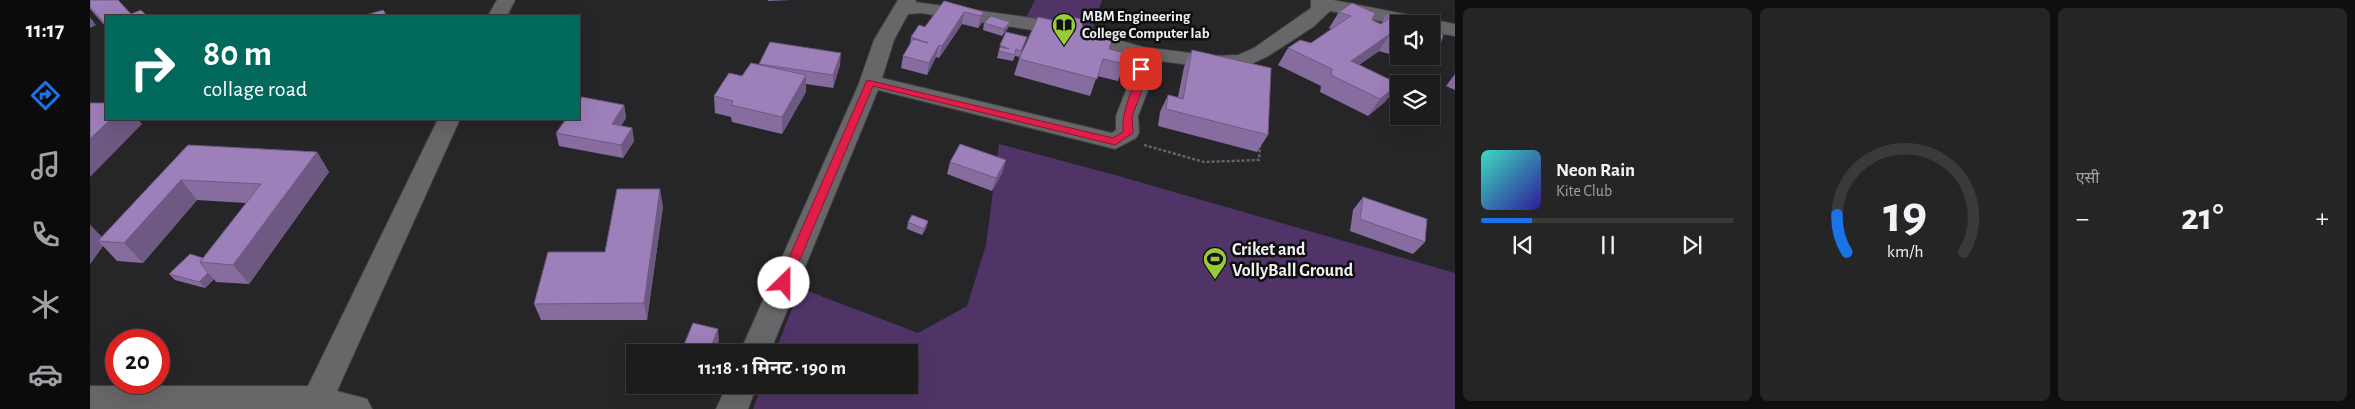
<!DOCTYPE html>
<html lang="hi">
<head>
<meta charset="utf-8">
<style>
  body { margin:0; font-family:"Alegreya Sans","Noto Sans Devanagari",sans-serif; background:#252526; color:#f1f3f6; height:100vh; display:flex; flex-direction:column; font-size:19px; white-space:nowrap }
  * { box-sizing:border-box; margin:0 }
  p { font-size:16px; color:#a0a1a4 }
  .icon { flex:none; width:28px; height:28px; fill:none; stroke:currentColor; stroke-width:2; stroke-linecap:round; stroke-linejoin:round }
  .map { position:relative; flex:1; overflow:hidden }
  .panel { display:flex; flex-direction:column; gap:8px; padding:8px; background:#0f0f10; width:900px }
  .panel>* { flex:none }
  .hud { position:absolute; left:15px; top:15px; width:475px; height:105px; border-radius:0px; box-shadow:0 5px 20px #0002,0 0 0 1px #3a3a3b; background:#00695c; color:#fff; overflow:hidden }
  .controls { position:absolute; left:1300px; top:15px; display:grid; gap:10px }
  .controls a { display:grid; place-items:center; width:50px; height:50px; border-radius:0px; background:#1c1c1d; box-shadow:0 5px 20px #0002,0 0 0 1px #3a3a3b; font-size:25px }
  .speed { position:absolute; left:15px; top:329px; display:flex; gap:10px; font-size:25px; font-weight:700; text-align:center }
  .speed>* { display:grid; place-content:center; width:65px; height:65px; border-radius:50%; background:#1c1c1d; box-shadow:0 5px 20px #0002,0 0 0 1px #3a3a3b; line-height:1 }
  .speed .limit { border:8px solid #d22; background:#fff; color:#111 }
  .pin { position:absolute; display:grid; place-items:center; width:42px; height:42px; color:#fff; margin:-21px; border-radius:10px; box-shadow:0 2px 8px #0006 }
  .me { position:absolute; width:55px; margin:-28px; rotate:23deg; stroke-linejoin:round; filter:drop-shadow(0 0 4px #0008) }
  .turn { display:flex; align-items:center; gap:18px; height:105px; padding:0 15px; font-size:22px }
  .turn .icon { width:65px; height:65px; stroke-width:2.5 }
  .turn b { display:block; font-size:35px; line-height:42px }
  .big { font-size:38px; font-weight:700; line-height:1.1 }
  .panel .tile { flex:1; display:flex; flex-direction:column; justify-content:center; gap:8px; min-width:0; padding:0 18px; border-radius:8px; background:#252526 }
  .panel .dial { align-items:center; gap:0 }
  .dial svg { height:130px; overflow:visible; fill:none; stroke:#3a3a3b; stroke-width:7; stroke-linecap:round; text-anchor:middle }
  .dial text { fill:#f1f3f6; stroke:none }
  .song { display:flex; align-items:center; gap:15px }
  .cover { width:60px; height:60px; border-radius:8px; background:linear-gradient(135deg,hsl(170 70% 55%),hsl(250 70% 35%)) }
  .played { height:5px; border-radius:2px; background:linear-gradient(90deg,#1a73e8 20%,#3a3a3b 20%) }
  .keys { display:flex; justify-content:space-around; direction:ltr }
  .heat { display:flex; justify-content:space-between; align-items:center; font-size:28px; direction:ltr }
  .panel .tiles { flex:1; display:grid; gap:8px; grid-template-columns:repeat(3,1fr) }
  .trip { position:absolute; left:536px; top:344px; width:292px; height:50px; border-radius:0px; background:#1c1c1d; box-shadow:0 5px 20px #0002,0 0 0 1px #3a3a3b; font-weight:700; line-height:50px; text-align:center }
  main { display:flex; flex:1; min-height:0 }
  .tabs { display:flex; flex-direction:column; width:90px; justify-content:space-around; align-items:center; background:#0b0b0c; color:#a0a1a4 }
  .tabs .icon { width:35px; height:35px }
  .tabs .active { color:#1a73e8 }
  .tabs b { font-size:22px; color:#f1f3f6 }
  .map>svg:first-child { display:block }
</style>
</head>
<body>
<main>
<nav class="tabs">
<b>11:17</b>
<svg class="icon active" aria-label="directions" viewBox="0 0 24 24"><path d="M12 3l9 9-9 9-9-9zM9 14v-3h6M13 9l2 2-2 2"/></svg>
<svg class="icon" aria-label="music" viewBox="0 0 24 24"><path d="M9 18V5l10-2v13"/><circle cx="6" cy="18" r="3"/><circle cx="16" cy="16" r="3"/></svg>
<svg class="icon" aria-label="phone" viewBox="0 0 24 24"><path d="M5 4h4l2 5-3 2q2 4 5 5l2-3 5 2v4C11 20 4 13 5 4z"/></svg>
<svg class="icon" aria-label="climate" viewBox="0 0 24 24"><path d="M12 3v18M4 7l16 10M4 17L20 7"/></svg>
<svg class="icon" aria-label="car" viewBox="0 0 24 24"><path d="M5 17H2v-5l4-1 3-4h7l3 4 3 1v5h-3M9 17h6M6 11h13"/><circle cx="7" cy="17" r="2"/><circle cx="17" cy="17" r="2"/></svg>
</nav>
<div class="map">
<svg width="1365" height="409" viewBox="0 0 1365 409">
  <rect width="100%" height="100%" fill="#262527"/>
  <path fill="#503467" d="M945 0H1012L1001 33 936 18Z
    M909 144 1025 175 1365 273V409H663L672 385H820V352H685L710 288 828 333 877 306 896 245Z"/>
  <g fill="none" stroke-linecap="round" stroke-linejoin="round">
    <g stroke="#414042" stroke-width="2">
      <path id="minor" d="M407 0H425L417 16H398Z
        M808 0H826L825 2 957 20 1053 47 1124 56 1148 55 1164 48 1221 8V0H1243L1365 24V36L1341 32V24L1309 25 1240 11 1223 27 1178 56 1159 65 1124 68 1062 60 1060 85 1048 116 1049 133 1046 138 1025 149 788 90 680 352H650L768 86 784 40ZM831 13 955 32 1042 56 1038 85 1026 116V130L1022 133 792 78 804 40 818 14Z
        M348 119H370L247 391 277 399 282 409H0V386H218Z
        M637 385H667L658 409H626Z"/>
    </g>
    <path stroke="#646365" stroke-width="2.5" stroke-dasharray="3 2" stroke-linecap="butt" d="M1054 145 1114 162 1169 160 1170 146"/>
    <use href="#minor" fill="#676669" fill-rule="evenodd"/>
  </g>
  <path fill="#876d9f" d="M0 0 41 14 16 16V27L0 9Z
    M678 0H702L678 1Z
    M854 1 894 12 891 24 888 28 872 24 849 58 846 57 837 75 811 68 813 56 820 44 821 37 835 27Z
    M1249 12 1282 20 1291 24 1293 23V20L1297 13 1309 24V56H1341L1339 59 1333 64 1289 51 1269 65 1296 101 1278 116 1230 92 1231 86 1188 65 1198 48 1221 43 1241 29 1239 28Z
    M920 22 918 28 912 36 893 30 894 23Z
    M975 23 992 26 1019 49 1035 64 1028 81 1007 76 1000 96 924 75 929 59Z
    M1341 31 1351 42 1341 56Z
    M916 32 937 37 930 57 925 56 923 61 907 58 910 47Z
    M1102 50 1178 135 1167 152 1068 126 1070 112 1078 95 1088 97 1094 67Z
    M669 65H750L743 88 716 84V92L692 134 642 122 641 117 625 113 624 96Z
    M1365 74V90L1356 86Z
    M534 105 536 118 531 126 542 128 544 141 533 158 469 146 466 133Z
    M98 145 227 152 239 172 159 284 126 282 124 279 115 288 85 280 79 274 113 258 156 203 107 200 53 263 27 261 13 246 0 264V225L12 237Z
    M916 160 912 173 902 191 857 174 860 162Z
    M1273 197 1335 242 1323 254 1260 231 1263 210Z
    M573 206 557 320H451L444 304 515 252Z
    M838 221 836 228 832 235 817 229 818 222Z
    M585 385H613L611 391Z"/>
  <path fill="#6e5982" d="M874 12 872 24 849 58 852 46Z
    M894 12 891 24 888 28 891 16Z
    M0 17 6 25 0 28Z
    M920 22 918 28 912 36 914 29Z
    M1300 34 1289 51 1250 78 1261 61Z
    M1351 42 1341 56V52L1345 47Z
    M849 45 846 57 837 75 839 63Z
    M751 53 750 65 743 88V75Z
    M1338 56H1341L1339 59 1333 64Z
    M716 75V92L692 134V117Z
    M1309 84 1296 101 1278 116 1290 99Z
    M534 105 536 118 524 137 522 124Z
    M21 119H48L52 124 0 177V139Z
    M542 128 544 141 533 158 531 145Z
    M227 152 239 172 159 284 143 265Z
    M916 160 912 173 902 191 906 178Z
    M91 180 107 200 53 263 34 243Z
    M570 189 573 206 557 320 554 303Z
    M838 221 836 228 832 235 834 229Z
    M0 225 16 242 8 241 13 246 0 264Z
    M118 273 124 279 115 288 109 282Z
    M628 329 629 341 625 352H619Z
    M610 385H613L611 391Z"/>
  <path fill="#9d7fb9" stroke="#6e5982" d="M0 0H28L41 14 51 10 57 16H16V25L0 7Z
    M854 1 894 12 891 16 874 12 852 46 849 45 839 63 813 56 823 39 838 43 821 37 829 25 835 27Z
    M1262 3 1285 13 1282 20 1291 24 1302 16 1322 24H1309V36L1300 34 1261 61 1309 84 1290 99 1241 75 1242 69 1198 48 1210 40 1221 43 1261 16 1249 12Z
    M293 10 297 16H273Z
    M1297 13 1337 22V24H1322L1302 16 1298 19Z
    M901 16 920 22 914 29 894 23Z
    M978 16 994 20 992 26 1024 34 1019 49 1038 54 1035 64 1013 59 1007 79 929 59 948 17 975 23Z
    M1341 31 1353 35 1351 42 1345 47 1341 46Z
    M916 32 937 37 931 51 926 49 925 55 909 51 910 47 919 49 910 45Z
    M680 42 751 53 743 75 669 64Z
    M1102 50 1181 68 1178 135 1076 109 1078 95 1093 99Z
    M661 63 716 75 692 117 641 105 643 101 624 96 639 73 652 76Z
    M492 97 534 105 522 124 542 128 531 145 466 133 476 119H489V101Z
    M0 103H16V119H21L0 139Z
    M870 144 916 160 906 178 860 162Z
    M98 145 227 152 143 265 110 262 171 184 91 180 34 243 8 241Z
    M527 189H570L554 303 444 304 458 252H515Z
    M1273 197 1337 219 1335 242 1270 219Z
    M822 215 838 221 834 229 818 222Z
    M100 254 113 258 110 262 118 273 109 282 79 274Z
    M603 323 628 329 619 352H591Z"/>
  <path fill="#e11d48" stroke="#92132f" d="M1051 66 1055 69 1054 85 1042 116 1043 133 1025 145 783 86 700 283 694 288 690 286 688 283 777 80 1023 138 1033 132C1031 108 1044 93 1046 69Z"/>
  <defs>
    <g id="library-pin" transform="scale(1.25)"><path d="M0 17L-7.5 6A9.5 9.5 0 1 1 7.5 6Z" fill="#97cc38" stroke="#0f0e0f"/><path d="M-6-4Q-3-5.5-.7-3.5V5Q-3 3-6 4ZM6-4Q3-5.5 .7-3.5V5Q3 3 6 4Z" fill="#111"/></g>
    <g id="stadium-pin" transform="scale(1.25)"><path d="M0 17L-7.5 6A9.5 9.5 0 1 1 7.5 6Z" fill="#97cc38" stroke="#0f0e0f"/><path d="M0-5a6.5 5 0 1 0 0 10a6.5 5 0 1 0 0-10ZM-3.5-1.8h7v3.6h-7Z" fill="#111"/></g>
  </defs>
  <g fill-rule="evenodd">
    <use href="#library-pin" x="974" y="25"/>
    <use href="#stadium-pin" x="1125" y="259"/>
  </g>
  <g text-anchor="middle" stroke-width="5" stroke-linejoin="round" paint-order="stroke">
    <g font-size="15" font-weight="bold" fill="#f1f0f2" stroke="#0f0e0f" text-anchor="start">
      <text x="992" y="21">MBM Engineering<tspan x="992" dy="17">College Computer lab</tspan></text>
    </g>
    <g font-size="18" font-weight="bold" fill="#f1f0f2" stroke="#0f0e0f" text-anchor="start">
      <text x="1142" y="255">Criket and<tspan x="1142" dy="21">VollyBall Ground</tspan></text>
    </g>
  </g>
</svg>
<div class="controls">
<a><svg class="icon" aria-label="sound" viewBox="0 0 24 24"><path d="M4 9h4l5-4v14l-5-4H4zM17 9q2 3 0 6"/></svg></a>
<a><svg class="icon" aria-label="layers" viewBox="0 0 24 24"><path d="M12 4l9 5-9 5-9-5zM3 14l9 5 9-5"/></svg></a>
</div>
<div class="speed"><div class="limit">20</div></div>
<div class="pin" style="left:1051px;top:69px;background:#d93025"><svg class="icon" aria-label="arrive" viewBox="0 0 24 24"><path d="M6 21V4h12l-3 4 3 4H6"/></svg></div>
<svg class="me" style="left:694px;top:283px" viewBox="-20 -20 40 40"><circle r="19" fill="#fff"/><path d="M0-13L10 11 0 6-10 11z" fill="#e11d48"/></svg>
<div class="trip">11:18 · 1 मिनट · 190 m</div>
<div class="hud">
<div class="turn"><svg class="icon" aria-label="right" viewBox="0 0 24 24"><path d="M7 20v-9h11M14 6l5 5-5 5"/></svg><div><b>80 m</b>collage road</div></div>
</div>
</div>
<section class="panel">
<div class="tiles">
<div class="tile">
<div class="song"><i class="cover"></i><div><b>Neon Rain</b><p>Kite Club</p></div></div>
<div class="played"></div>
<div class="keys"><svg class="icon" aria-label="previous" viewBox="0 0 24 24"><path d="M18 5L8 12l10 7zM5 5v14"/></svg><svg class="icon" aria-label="pause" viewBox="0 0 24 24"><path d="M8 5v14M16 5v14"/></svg><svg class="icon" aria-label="next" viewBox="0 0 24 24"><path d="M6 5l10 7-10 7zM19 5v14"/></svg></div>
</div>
<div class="tile dial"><svg viewBox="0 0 100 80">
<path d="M14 69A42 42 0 1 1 86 69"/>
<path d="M14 69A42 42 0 0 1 8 46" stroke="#1a73e8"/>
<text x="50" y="56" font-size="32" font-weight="700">19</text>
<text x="50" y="72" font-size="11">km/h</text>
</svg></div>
<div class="tile"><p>एसी</p>
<div class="heat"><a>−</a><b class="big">21°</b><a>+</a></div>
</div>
</div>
</section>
</main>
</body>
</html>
